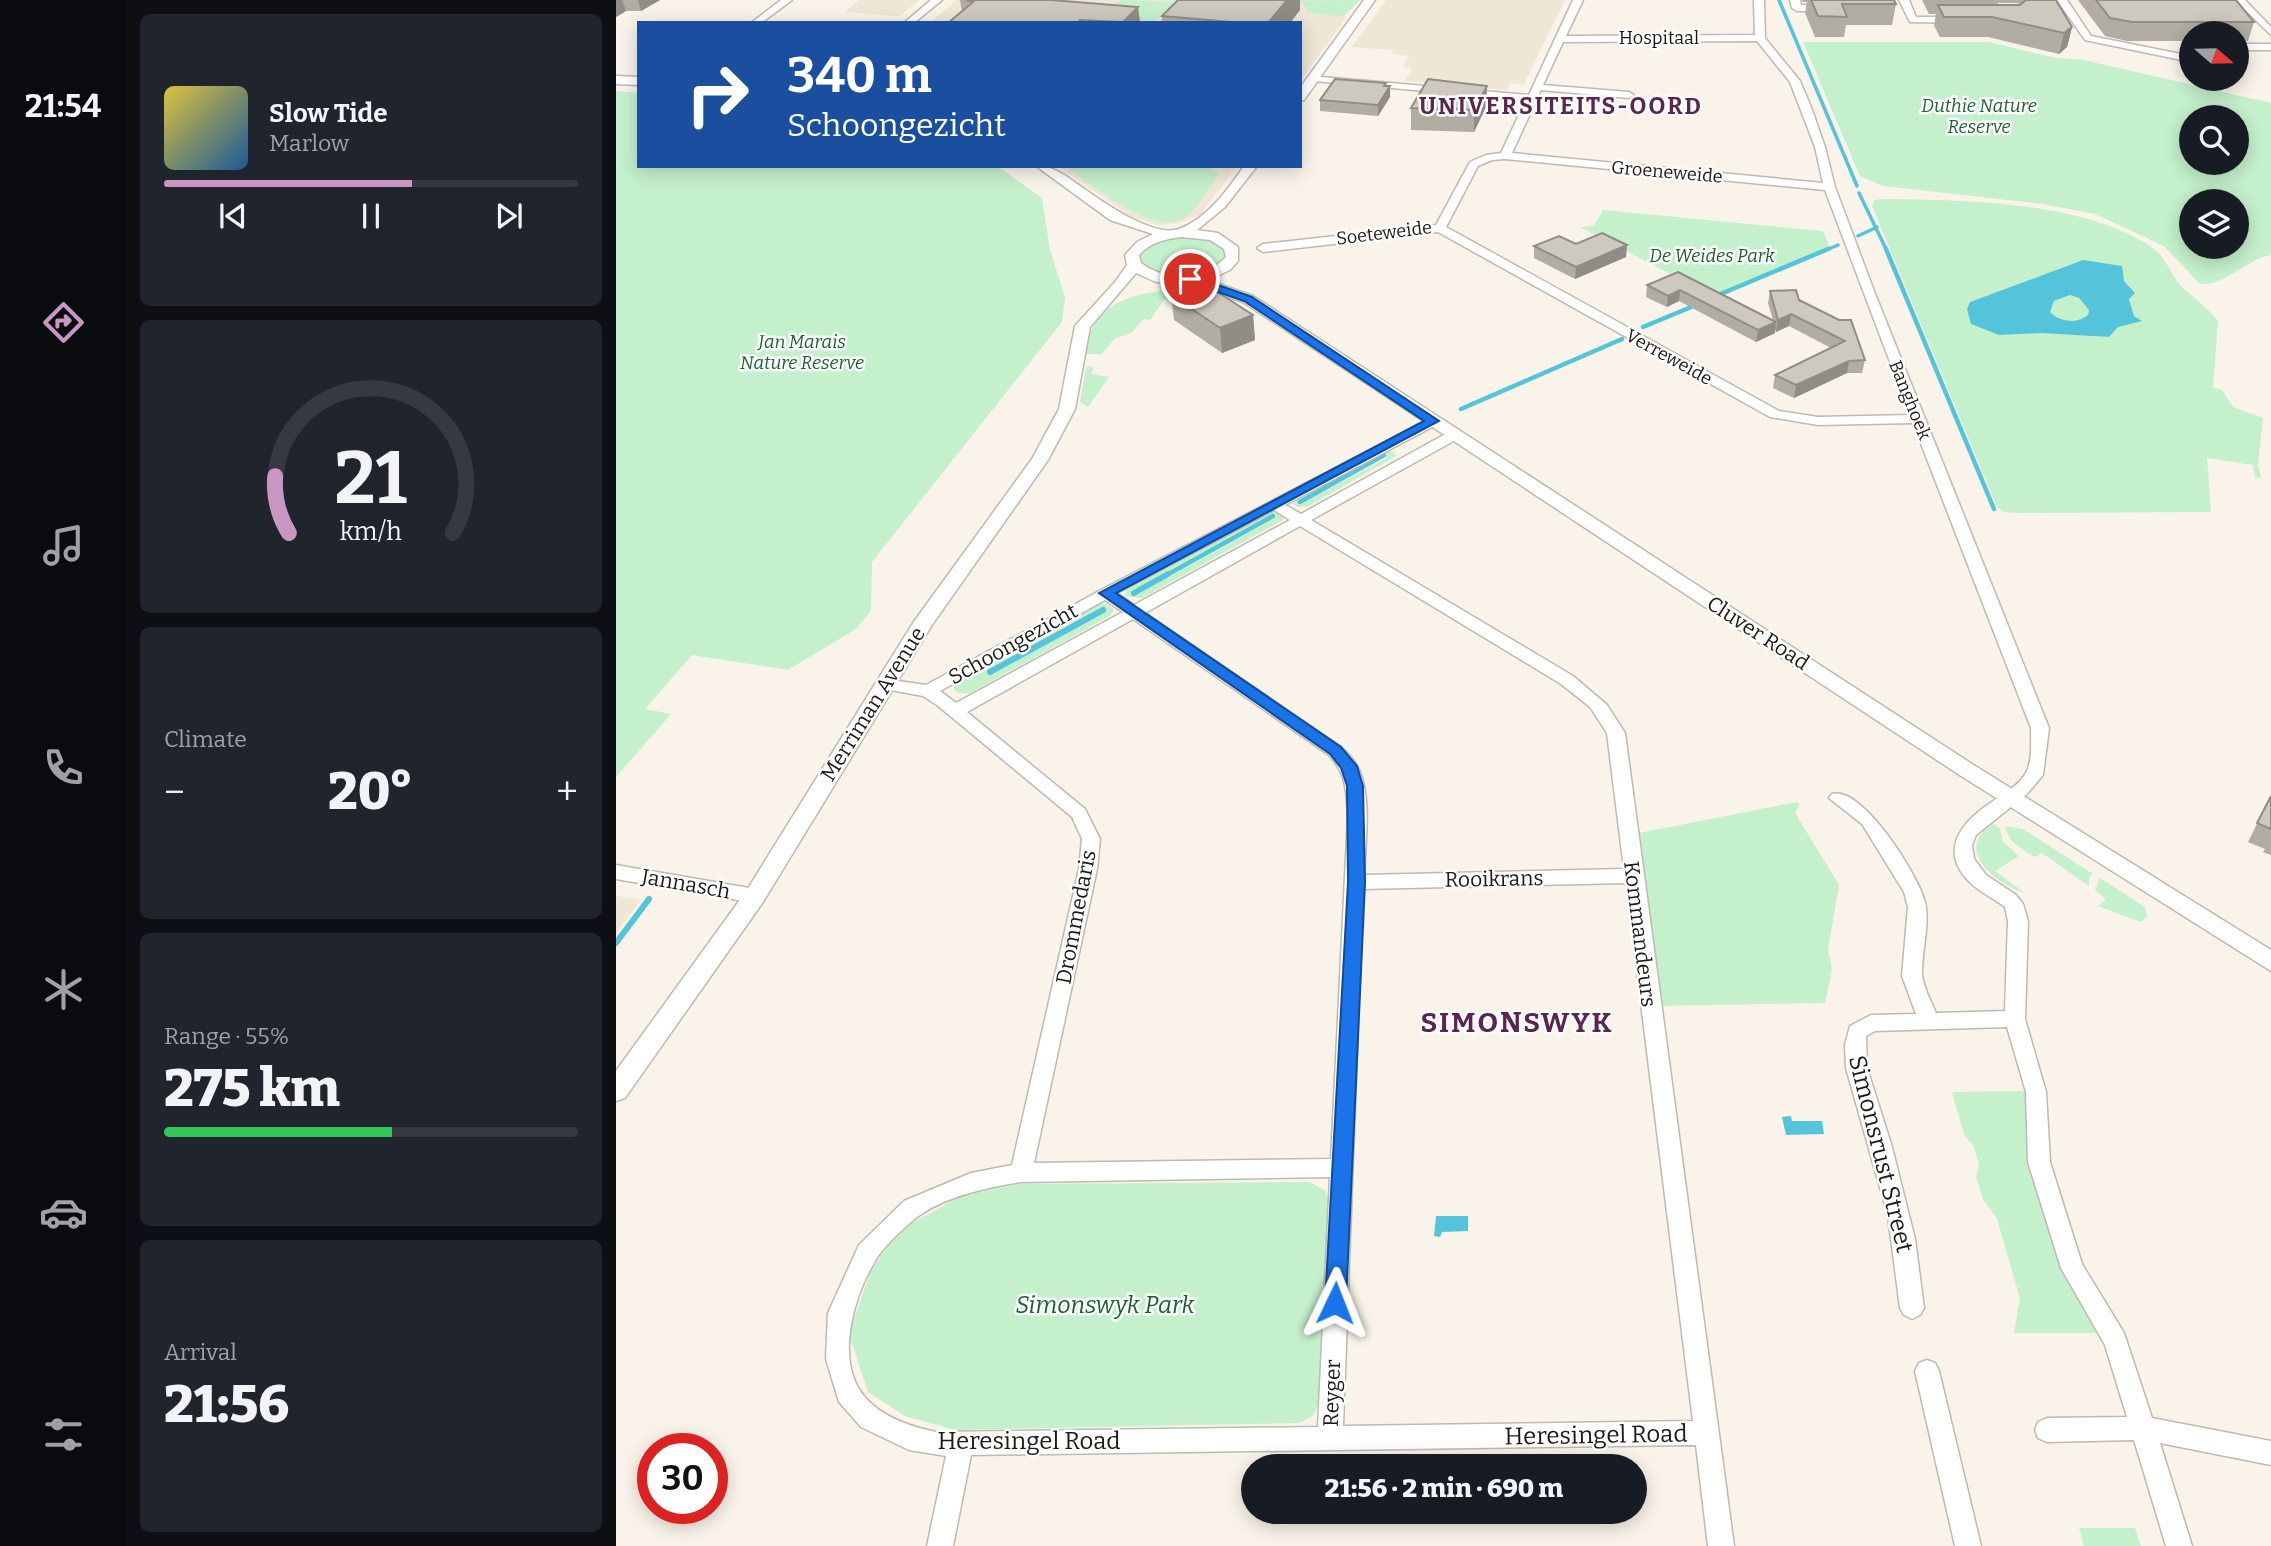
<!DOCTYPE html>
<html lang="en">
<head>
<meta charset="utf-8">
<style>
  body { margin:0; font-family:Bitter,serif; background:#20242c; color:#f1f3f6; height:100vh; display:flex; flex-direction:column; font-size:26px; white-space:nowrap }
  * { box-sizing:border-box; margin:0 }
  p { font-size:23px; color:#9ea1a6 }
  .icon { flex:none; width:38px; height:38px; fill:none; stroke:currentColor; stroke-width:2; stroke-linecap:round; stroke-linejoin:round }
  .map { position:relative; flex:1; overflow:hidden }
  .drawer { display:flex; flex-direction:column; gap:14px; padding:14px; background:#0d0f14; width:490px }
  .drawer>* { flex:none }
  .top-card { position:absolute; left:21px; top:21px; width:665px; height:147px; border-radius:0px; box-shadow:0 4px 18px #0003; background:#1a4fa0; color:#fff; overflow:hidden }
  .needle { width:46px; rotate:110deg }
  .fabs { position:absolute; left:1563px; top:21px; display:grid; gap:14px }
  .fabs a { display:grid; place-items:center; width:70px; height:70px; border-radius:50%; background:#171b24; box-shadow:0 4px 18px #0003; font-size:35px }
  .speed { position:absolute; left:21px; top:1433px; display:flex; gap:14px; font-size:35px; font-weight:700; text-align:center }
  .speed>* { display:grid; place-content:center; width:91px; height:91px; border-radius:50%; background:#171b24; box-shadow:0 4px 18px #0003; line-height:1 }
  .speed .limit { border:10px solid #d22; background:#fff; color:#111 }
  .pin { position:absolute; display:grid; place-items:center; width:60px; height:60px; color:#fff; margin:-30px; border:4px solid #fff; border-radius:50%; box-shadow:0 2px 7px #0007 }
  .me { position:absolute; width:77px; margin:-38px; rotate:2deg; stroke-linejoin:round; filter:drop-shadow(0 0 5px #0008) }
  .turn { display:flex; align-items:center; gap:24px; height:147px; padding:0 35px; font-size:32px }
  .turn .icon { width:91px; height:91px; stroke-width:2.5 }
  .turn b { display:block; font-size:49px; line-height:60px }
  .big { font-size:52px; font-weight:800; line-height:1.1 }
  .drawer .tile { flex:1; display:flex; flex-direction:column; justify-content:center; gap:10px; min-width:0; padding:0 24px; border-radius:10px; background:#20242c }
  .drawer .dial { align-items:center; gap:0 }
  .dial svg { height:182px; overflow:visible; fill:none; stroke:#363941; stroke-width:7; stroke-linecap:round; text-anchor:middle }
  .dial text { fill:#f1f3f6; stroke:none }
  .song { display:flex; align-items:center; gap:21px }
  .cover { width:84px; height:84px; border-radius:10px; background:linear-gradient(135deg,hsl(50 70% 55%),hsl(210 70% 35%)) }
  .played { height:7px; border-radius:4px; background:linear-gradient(90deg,#c996c1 60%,#363941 60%) }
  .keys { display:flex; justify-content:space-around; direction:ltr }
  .heat { display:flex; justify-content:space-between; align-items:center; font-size:38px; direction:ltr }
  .charge { height:10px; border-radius:5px; background:linear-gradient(90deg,#34c759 55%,#363941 0) }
  .trip { position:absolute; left:625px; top:1454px; width:406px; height:70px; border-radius:35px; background:#171b24; box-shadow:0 4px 18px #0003; font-weight:800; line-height:70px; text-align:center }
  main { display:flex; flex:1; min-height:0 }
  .dock { display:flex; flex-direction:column; width:126px; justify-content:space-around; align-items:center; background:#090b0e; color:#9ea1a6 }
  .dock .icon { width:49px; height:49px }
  .dock .selected { color:#c996c1 }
  .dock b { font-size:32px; color:#f1f3f6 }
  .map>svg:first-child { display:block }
</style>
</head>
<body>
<main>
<nav class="dock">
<b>21:54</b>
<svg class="icon selected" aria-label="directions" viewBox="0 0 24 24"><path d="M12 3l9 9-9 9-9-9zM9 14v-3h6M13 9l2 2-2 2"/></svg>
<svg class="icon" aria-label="music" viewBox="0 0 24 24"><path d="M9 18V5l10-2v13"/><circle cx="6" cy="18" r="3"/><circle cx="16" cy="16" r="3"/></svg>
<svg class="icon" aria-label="phone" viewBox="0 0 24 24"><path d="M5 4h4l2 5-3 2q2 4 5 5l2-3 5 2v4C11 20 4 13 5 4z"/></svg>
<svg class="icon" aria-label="climate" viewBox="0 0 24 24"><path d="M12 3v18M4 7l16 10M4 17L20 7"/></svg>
<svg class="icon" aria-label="car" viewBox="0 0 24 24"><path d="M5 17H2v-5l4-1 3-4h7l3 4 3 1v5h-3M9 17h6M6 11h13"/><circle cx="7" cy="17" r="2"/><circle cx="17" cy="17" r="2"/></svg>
<svg class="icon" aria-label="filters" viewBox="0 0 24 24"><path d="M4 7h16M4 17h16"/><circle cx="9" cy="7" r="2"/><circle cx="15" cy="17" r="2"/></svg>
</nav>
<section class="drawer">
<div class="tile">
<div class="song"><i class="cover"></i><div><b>Slow Tide</b><p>Marlow</p></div></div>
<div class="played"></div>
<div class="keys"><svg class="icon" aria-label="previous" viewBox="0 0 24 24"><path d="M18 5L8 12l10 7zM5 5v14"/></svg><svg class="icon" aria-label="pause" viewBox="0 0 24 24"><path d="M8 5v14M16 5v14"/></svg><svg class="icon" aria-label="next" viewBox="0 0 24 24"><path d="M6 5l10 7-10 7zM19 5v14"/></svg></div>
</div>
<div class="tile dial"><svg viewBox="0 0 100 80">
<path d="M14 69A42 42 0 1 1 86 69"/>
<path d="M14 69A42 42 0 0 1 8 44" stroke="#c996c1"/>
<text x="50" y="56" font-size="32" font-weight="700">21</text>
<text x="50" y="72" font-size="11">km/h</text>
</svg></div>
<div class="tile"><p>Climate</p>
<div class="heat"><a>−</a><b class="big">20°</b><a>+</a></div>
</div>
<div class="tile"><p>Range · 55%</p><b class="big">275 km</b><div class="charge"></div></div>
<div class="tile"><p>Arrival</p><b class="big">21:56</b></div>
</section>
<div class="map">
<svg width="1655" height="1546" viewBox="0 0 1655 1546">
  <rect width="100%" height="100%" fill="#f9f3e9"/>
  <path fill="#f0e6d5" d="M243 0H304L283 16 229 12Z
    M341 0H744L728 15 730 18 684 82V23H313Z
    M770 0H949L908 84 894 83 891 90 789 81 796 68 787 67 793 56 776 54 778 50 736 47Z
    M441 166H621L584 215 564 223 541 225 515 216Z
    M0 896 25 900 0 933Z"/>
  <path fill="#c5f0cc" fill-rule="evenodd" d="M504 0 558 2 539 21 486 17Z
    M744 0 728 16 691 13V8L683 1Z
    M1187 42H1372L1440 58 1468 60 1655 103V255C1630 259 1610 286 1584 284L1548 246 1479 214 1427 204 1267 186 1244 176ZM1575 117H1620V163H1575ZM1575 201H1620V247H1575Z
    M0 91 23 93V166H381L426 198 434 250 449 297 446 322 256 562 255 611 240 629 172 670 76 655 29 709 55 714 0 777Z
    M449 166H588L603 173C594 186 583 207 570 217 537 239 476 184 449 166Z
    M1267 199C1346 200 1472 201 1538 249 1551 259 1556 277 1567 288 1579 299 1592 308 1602 321L1597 388 1606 390 1617 407 1647 418 1642 464 1645 478H1639L1637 465 1591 458 1595 512 1403 513 1388 512 1381 507 1256 206 1258 200ZM1467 260 1508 280 1518 292 1513 298 1518 316 1525 321 1502 327 1493 337 1424 333 1354 302Z
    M987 210 1207 231 1214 247 1097 296 964 227 978 226Z
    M560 236 588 238 607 246 609 259C586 283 546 280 523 262L526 249Z
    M566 290 562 297 548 300 534 320 528 319 515 333 498 339 486 354H471C471 302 524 290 566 290Z
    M1454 295 1463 298 1473 310 1472 315C1461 323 1444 322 1434 312L1438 301Z
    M475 366 478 368 475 374 493 377 472 407 464 402 470 367Z
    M767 451 778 452 780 456 693 506 682 507 676 503ZM766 454 771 458 687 503 682 501Z
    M655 511 668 516 667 520 526 598 509 596 510 588ZM655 515 659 518 521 595 517 592Z
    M490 604 498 609 494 616 354 693H342L338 689 339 681 479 605ZM484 608 489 612 377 674 372 671Z
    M1180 802 1184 804 1179 813 1223 885 1212 949 1216 969 1209 1003 1045 1006 1023 833Z
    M1378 824 1384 828 1387 842 1403 856 1379 871 1409 893C1382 885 1334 849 1378 824Z
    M1389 826 1407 829 1477 874 1473 877V886L1426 853 1419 857C1405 849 1392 842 1389 826Z
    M1484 878 1529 907 1531 916 1525 922 1482 906 1490 899 1479 890Z
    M1410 1091 1412 1164 1450 1280 1484 1333H1398L1404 1298 1381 1219 1367 1199 1360 1177 1363 1165 1358 1147 1348 1134 1336 1092Z
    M693 1182 709 1190 713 1202 704 1400 698 1415 683 1423 339 1430 289 1416 252 1392 233 1334 255 1270 274 1243 296 1223 347 1195 405 1184Z
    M1463 1528H1519L1525 1546H1468Z"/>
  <path fill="#54c4da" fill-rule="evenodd" d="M1467 260 1506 266 1508 281 1519 293 1513 299 1518 316 1526 321 1502 327 1493 337 1424 333 1383 335 1355 324 1351 309 1354 302ZM1454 295 1463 298 1473 310 1472 315C1461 324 1444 322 1434 312L1438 301Z
    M1175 1116 1176 1121H1206L1208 1134 1170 1135 1166 1117Z
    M820 1216H852V1231L826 1232 824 1237 818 1236Z"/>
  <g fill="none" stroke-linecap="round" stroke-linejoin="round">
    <path stroke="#54c4da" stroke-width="3.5" d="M1163 0 1241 186
      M1243 193 1271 251
      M1242 236 1261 227
      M1208 251 1222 245"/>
    <path stroke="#54c4da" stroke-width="4.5" d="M1270 249 1378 509
      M1100 296 1212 249
      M1027 327 1080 305
      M845 409 1006 339
      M684 502 768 455
      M549 576 657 516"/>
    <path stroke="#54c4da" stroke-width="6" d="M518 593 552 574
      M374 672 487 610
      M0 943 33 899"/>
    <g stroke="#bfb9af" stroke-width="3">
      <path id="minor" d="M165 0H176L145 23H135Z
        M315 0H326L298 23H288Z
        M957 0H967L950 36 1139 35 1138 0H1148L1149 38 1184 81 1195 107 1209 147 1219 187 1258 291 1433 728 1427 775 1411 794 1360 835 1356 845 1358 859 1370 875 1400 895 1407 904 1412 921 1409 1019 1430 1092 1434 1162 1466 1264 1508 1333 1536 1418 1655 1441V1465L1544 1443 1576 1546H1550L1518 1440 1431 1442 1422 1438 1419 1430 1422 1422 1431 1418 1511 1417 1489 1345 1445 1268 1412 1162 1410 1092 1391 1027 1259 1031 1250 1036 1251 1068 1276 1147 1299 1239 1308 1308 1304 1315 1296 1319 1288 1315 1284 1308 1272 1216 1230 1068 1229 1045 1234 1026 1255 1015 1300 1014 1286 976 1292 907 1288 892 1246 824 1213 798 1216 794C1246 785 1303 876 1309 902 1314 924 1306 950 1306 972 1306 985 1315 1001 1320 1013L1389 1011 1392 921 1389 907C1379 899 1367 894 1358 886 1324 857 1339 828 1370 806 1382 797 1399 789 1408 776 1417 764 1415 742 1415 728L1297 423 1202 425 1154 417 822 232 647 252 641 248 647 244 820 225 854 162 870 155 885 153 910 100 698 81 693 78 694 76 913 95ZM1141 41 1174 82 1199 147 1207 183 896 153 925 90 1013 98 1018 95 1013 92 927 85 947 42ZM889 159 1209 190 1294 415 1202 417 1163 411 830 227 862 166 876 160Z
        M1174 0H1184L1185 5H1224L1221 0H1231L1235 8 1230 11H1181L1176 8Z
        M1283 0H1293L1300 17H1342L1347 20 1342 23 1294 22Z
        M1441 0H1451L1475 36 1575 56V62L1469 40Z
        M1619 0H1629L1655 27V35Z
        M1620 44H1655V50H1620Z
        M817 417 824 421 822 424 669 505 685 514 833 432H843V438L695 520 957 676 991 705 1009 733 1118 1546H1092L1080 1445 355 1455 337 1546H311L330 1456 293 1450 245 1427 223 1402 210 1359 212 1313 243 1245 288 1201 355 1173 396 1165 463 869 466 839 456 817 321 705 307 696 269 689 261 684 269 679 310 685 485 590ZM658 510 674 520 518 605 501 593ZM684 526 945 684 974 707 991 733 1008 869 748 875C749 844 757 791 740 764 736 757 730 752 725 747L529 613ZM489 600 507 612 340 703 324 691ZM517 619 713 755C731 775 730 790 732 816L715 1159 418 1163 481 869 484 839 469 809 351 712ZM1010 883 1077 1421 727 1426 747 889ZM714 1177 702 1427 320 1432C291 1426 259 1415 243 1389 221 1353 239 1294 259 1261 265 1249 292 1223 304 1215 333 1195 371 1188 405 1182Z
        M0 865 139 889 146 891 148 896 146 901 139 903 0 879Z
        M1311 1360 1319 1363 1323 1371 1365 1546H1339L1299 1371 1303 1363Z"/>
    </g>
    <g stroke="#bfb9af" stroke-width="3">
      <path id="tertiary" d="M748 0H759L688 100 684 101V88Z
        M0 76 23 77V85L0 84Z
        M420 166C439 166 451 177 467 188 487 202 537 238 563 229 591 219 612 189 628 166H641L609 207 581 230 602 233 622 247V261L614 270 592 280 637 296 1356 764 1655 950V971L1342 774 627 302 574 284 540 282 520 273 474 327 459 409 432 460 316 625 147 902 9 1098 0 1101V1071L131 890 297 623 416 459 443 409 459 326 499 282 511 265 509 255 521 242 537 234 494 220ZM566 237 594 240 608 249 610 257C588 280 549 282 525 263L523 255C535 242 549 239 566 237Z"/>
    </g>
    <use href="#minor" fill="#fff" fill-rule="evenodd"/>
    <use href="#tertiary" fill="#fff" fill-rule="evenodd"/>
  </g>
  <path fill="#b1ada4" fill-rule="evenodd" d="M0 0H44L25 11H10L0 17Z
    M344 0H436L522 7 524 23H332L346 11Z
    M1186 0H1278L1280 4 1276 25H1230L1228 37H1199L1189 13 1191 2H1187Z
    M1306 0H1440L1456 27 1451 47 1443 54 1372 37H1324L1318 26 1320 14H1313ZM1382 3H1402V5H1382Z
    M1462 0H1620L1638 22 1632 41H1620V33H1575V41H1511L1489 36Z
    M684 10 674 23H546V16Z
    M770 86 774 97 762 116 704 111V100Z
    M871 86 870 107 858 132 795 130V108Z
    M1011 245 1010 257 959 279 918 258V246Z
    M1062 272 1157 320 1152 303 1154 291 1183 300 1223 320 1249 360 1246 373H1231L1178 398 1157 388 1159 375 1215 348 1173 326 1160 332 1159 329V333L1140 342 1063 301 1051 307 1030 297 1031 285Z
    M557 284 637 315 639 340 606 353 558 320 555 295 558 293Z
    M1655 796V855L1647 852 1649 849 1632 842Z"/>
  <path fill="#908d86" d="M0 0H6L10 11 0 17Z
    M22 0H44L25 11Z
    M671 0H684V10L674 23H652Z
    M522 7 524 23H507V22Z
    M1456 27 1451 47 1443 54 1448 33Z
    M770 83V92L774 86V97L762 116V105Z
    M871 86 870 107 858 132V110Z
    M1011 245 1010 257 959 279 960 267Z
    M1064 290 1063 301 1051 307 1052 296Z
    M1175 314 1173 326 1160 332 1162 320Z
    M637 315 639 340 606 353 604 328Z
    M1160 322 1159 333 1140 342 1142 330Z
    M1233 361 1231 373 1178 398 1180 385Z"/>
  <path fill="#cec9bf" stroke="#908d86" stroke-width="2" d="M350 0H435L522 7 507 22 463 20 470 23H332L357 2Z
    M562 0H671L652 23H627L546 16Z
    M1195 0H1278L1280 4H1226L1231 17 1202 16Z
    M1410 0H1440L1456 27 1448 33 1376 17H1328L1322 5H1404Z
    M1480 0H1620L1638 22H1516L1494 18Z
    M719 79 770 83 768 86H774L762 105 704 100Z
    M812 79 871 86 858 110 795 108Z
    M986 233 1011 245 960 267 918 246 943 236 960 244Z
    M1062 272 1160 322 1142 330 1064 290 1052 296 1031 285Z
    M586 282 637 315 604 328 555 295 564 290 557 284Z
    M1180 290 1183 300 1223 320H1235L1249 360 1233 361 1180 385 1159 375 1229 341 1175 314 1162 320 1154 291Z
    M1655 796V829L1641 823Z"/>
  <path fill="#1a73e8" stroke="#114b97" stroke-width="2" d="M574 275 636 297 823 421 500 593 725 747 741 766 747 786 749 882 730 1303 727 1310 719 1312 712 1310 709 1303 732 882 731 786 725 768 714 754 483 593 808 421 628 301 570 281V276Z"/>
  <g text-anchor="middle" stroke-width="5" stroke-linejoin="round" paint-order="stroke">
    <g font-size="18" fill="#1c1a17" stroke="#fff">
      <text x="1043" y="44">Hospitaal</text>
      <text transform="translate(1051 172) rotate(5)" y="6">Groeneweide</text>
      <text transform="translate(768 233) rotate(-7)" y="6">Soeteweide</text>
      <text transform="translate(1053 357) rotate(29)" y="6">Verreweide</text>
      <text transform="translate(1294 400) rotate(68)" y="6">Banghoek</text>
    </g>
    <g font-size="18" font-style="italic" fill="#17622f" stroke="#fff">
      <text x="1363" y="112">Duthie Nature<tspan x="1363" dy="21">Reserve</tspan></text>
      <text x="1096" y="262">De Weides Park</text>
      <text x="186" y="348">Jan Marais<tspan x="186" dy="21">Nature Reserve</tspan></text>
    </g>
    <g font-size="21" fill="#1c1a17" stroke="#fff">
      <text transform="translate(1142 633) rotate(33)" y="7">Cluver Road</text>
      <text transform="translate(397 644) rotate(-29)" y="7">Schoongezicht</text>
      <text transform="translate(257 704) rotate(-58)" y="7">Merriman Avenue</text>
      <text transform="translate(878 879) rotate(-1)" y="7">Rooikrans</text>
      <text transform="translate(70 884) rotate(10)" y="7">Jannasch</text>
      <text transform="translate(460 917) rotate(-79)" y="7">Drommedaris</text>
      <text transform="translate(1024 934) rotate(83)" y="7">Kommandeurs</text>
      <text transform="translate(716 1393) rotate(-88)" y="7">Reyger</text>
    </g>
    <g font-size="23" font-weight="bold" letter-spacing="2" fill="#5c244e" stroke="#fff">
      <text x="945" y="114">UNIVERSITEITS-OORD</text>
    </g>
    <g font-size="24" fill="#1c1a17" stroke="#fff">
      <text transform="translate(1265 1154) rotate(76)" y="8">Simonsrust Street</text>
      <text transform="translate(980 1435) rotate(-1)" y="8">Heresingel Road</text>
      <text x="413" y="1449">Heresingel Road</text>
    </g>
    <g font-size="24" font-style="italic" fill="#17622f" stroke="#fff">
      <text x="489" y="1313">Simonswyk Park</text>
    </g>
    <g font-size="28" font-weight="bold" letter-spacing="2" fill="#5c244e" stroke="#fff">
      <text x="901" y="1032">SIMONSWYK</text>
    </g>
  </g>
</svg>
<div class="fabs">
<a><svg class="needle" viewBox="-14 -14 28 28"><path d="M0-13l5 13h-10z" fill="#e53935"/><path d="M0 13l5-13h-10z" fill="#9ea1a6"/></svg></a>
<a><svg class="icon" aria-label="search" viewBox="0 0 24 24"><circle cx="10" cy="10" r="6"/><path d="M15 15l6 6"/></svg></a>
<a><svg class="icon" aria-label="layers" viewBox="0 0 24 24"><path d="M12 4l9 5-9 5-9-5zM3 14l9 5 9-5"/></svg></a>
</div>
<div class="speed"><div class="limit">30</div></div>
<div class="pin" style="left:574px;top:279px;background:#d93025"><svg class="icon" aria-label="arrive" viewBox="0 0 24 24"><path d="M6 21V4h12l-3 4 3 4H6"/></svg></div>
<svg class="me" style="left:719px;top:1303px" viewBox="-20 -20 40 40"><path d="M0-17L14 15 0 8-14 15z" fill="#1a73e8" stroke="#fff" stroke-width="4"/></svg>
<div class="trip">21:56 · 2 min · 690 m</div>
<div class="top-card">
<div class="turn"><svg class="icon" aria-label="right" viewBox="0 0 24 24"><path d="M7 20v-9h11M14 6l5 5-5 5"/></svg><div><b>340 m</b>Schoongezicht</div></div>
</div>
</div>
</main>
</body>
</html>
